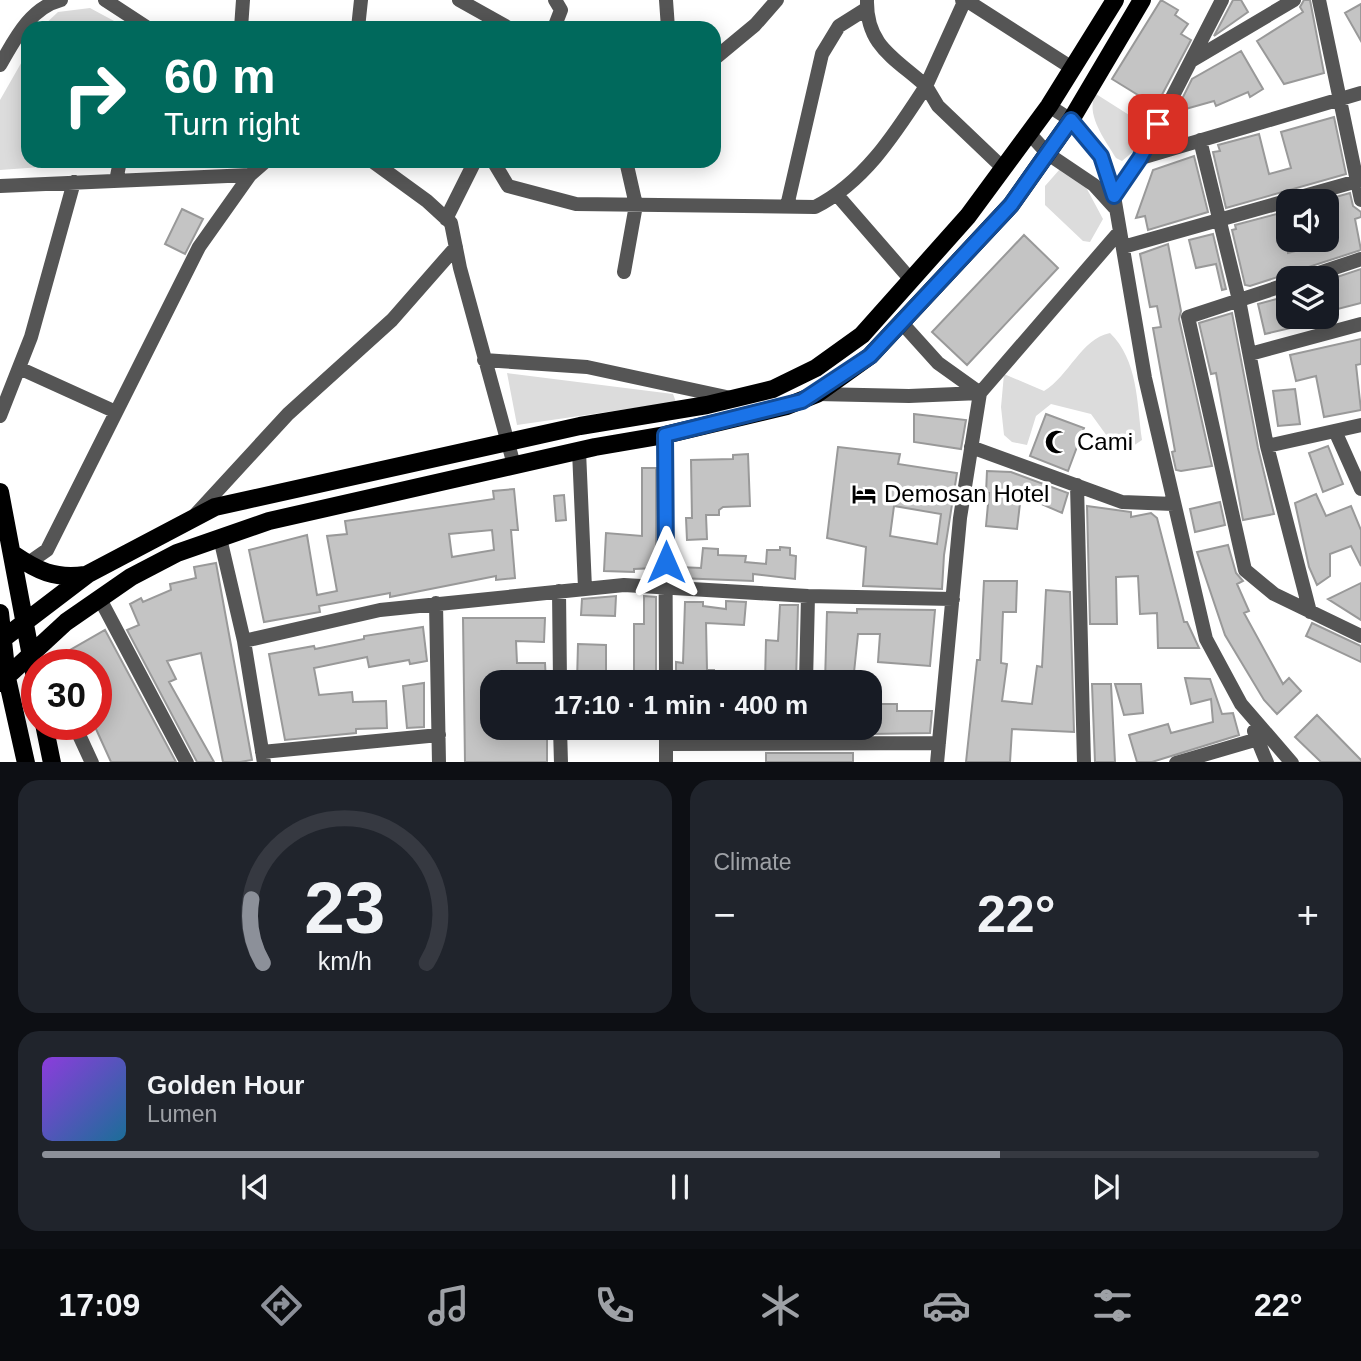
<!DOCTYPE html>
<html lang="en">
<head>
<meta charset="utf-8">
<style>
  body { margin:0; font-family:Arial,sans-serif; background:#20242c; color:#f1f3f6; height:100vh; display:flex; flex-direction:column; font-size:26px; white-space:nowrap }
  * { box-sizing:border-box; margin:0 }
  p { font-size:23px; color:#9ea1a6 }
  .icon { flex:none; width:38px; height:38px; fill:none; stroke:currentColor; stroke-width:2; stroke-linecap:round; stroke-linejoin:round }
  .map { position:relative; height:762px; overflow:hidden }
  .side { display:flex; flex-direction:column; gap:18px; padding:18px; background:#0d0f14; flex:1 }
  .side>* { flex:none }
  .hud { position:absolute; left:21px; top:21px; width:700px; height:147px; border-radius:21px; box-shadow:0 4px 18px #0003; background:#00695c; color:#fff; overflow:hidden }
  .tools { position:absolute; left:1276px; top:189px; display:grid; gap:14px }
  .tools a { display:grid; place-items:center; width:63px; height:63px; border-radius:14px; background:#171b24; box-shadow:0 4px 18px #0003; font-size:35px }
  .speed { position:absolute; left:21px; top:649px; display:flex; gap:14px; font-size:35px; font-weight:700; text-align:center }
  .speed>* { display:grid; place-content:center; width:91px; height:91px; border-radius:50%; background:#171b24; box-shadow:0 4px 18px #0003; line-height:1 }
  .speed .limit { border:10px solid #d22; background:#fff; color:#111 }
  .pin { position:absolute; display:grid; place-items:center; width:60px; height:60px; color:#fff; margin:-30px; border-radius:14px; box-shadow:0 4px 10px #0006 }
  .me { position:absolute; width:77px; margin:-38px; rotate:0deg; stroke-linejoin:round; filter:drop-shadow(0 0 5px #0008) }
  .turn { display:flex; align-items:center; gap:24px; height:147px; padding:0 28px; font-size:32px }
  .turn .icon { width:91px; height:91px; stroke-width:2.5 }
  .turn b { display:block; font-size:49px; line-height:60px }
  .big { font-size:52px; font-weight:700; line-height:1.1 }
  .side .tile { flex:1; display:flex; flex-direction:column; justify-content:center; gap:10px; min-width:0; padding:0 24px; border-radius:21px; background:#20242c }
  .side .dial { align-items:center; gap:0 }
  .dial svg { height:182px; overflow:visible; fill:none; stroke:#363941; stroke-width:7; stroke-linecap:round; text-anchor:middle }
  .dial text { fill:#f1f3f6; stroke:none }
  .song { display:flex; align-items:center; gap:21px }
  .cover { width:84px; height:84px; border-radius:10px; background:linear-gradient(135deg,hsl(270 70% 55%),hsl(200 70% 35%)) }
  .played { height:7px; border-radius:4px; background:linear-gradient(90deg,#8c9099 75%,#363941 75%) }
  .keys { display:flex; justify-content:space-around; direction:ltr }
  .heat { display:flex; justify-content:space-between; align-items:center; font-size:38px; direction:ltr }
  .side .tiles { flex:1; display:grid; gap:18px; grid-template-columns:1fr 1fr }
  .tile:last-child { grid-column:span 2 }
  .trip { position:absolute; left:480px; top:670px; width:402px; height:70px; border-radius:21px; background:#171b24; box-shadow:0 4px 18px #0003; font-weight:700; line-height:70px; text-align:center }
  .tabs { display:flex; height:112px; justify-content:space-around; align-items:center; background:#090b0e; color:#9ea1a6 }
  .tabs .icon { width:49px; height:49px }
  .tabs .current { color:#8c9099 }
  .tabs b { font-size:32px; color:#f1f3f6 }
  .map>svg:first-child { display:block }
</style>
</head>
<body>
<div class="map">
<svg width="1361" height="763" viewBox="0 0 1361 763">
  <rect width="100%" height="100%" fill="#fff"/>
  <path fill="#dcdcdc" d="M90 8 127 28H41L58 12Z
    M28 51V161L110 162 0 170V100Z
    M1096 94 1148 127 1135 150 1122 161 1116 158C1106 141 1084 113 1096 94Z
    M1060 169 1080 176 1103 219 1090 242 1083 241 1045 205V186Z
    M1110 333C1138 360 1137 403 1142 440L1124 452 1112 443 1091 414 1051 404 1036 416 1027 445 1012 442 1004 435 1001 407 1004 374 1044 391C1069 376 1081 339 1110 333Z
    M507 373 673 394 676 402 517 425Z"/>
  <path fill="#c4c4c4" stroke="#999" stroke-width="2" fill-rule="evenodd" d="M1161 0 1178 10 1175 15 1188 24 1181 34 1191 40 1156 106 1112 79Z
    M1233 0H1241L1248 12 1214 36Z
    M1304 0H1310L1324 73 1284 84 1257 41 1303 12 1300 7Z
    M1361 4V41L1345 13Z
    M1241 51 1263 89 1250 97 1248 92 1216 106 1214 101 1182 110 1180 103 1192 79Z
    M1334 117 1346 174 1226 208 1213 152 1220 151 1218 145 1259 134 1269 174 1291 168 1281 132Z
    M1194 156 1208 212 1148 230 1145 216 1136 218 1153 170Z
    M1350 193 1353 206 1361 212V217L1355 219 1361 250 1250 286 1245 285 1232 230 1236 229 1235 225 1288 211V253L1326 243V201H1321Z
    M182 209 203 219 185 254 165 244Z
    M1213 234 1226 289 1222 290 1216 264 1196 268 1189 240Z
    M1024 235 1058 268 967 365 932 332Z
    M1168 244 1181 311 1179 319 1212 466 1181 471 1176 470 1172 452 1175 451 1153 328 1161 327 1157 306 1150 307 1140 254Z
    M1361 269V303L1326 312V295L1337 293 1334 278Z
    M1288 296V317H1321V321L1265 334 1258 304Z
    M1232 313 1258 448 1274 514 1243 520 1216 373 1211 374 1199 323Z
    M1361 339V364L1356 365 1361 410 1324 417 1316 376 1296 381 1290 355Z
    M1295 389 1300 424 1278 426 1273 391Z
    M914 414 966 420 961 449 914 442Z
    M1046 414 1084 428 1068 471 1030 456Z
    M1328 446 1343 484 1323 492 1309 453Z
    M838 447 900 454 898 464 957 473 944 555 942 589 863 586 866 547 827 538ZM894 506 941 514 937 544 890 536Z
    M748 454 750 506 723 507 719 510V515H706L707 539 687 540 686 518H692L691 460 733 459V455Z
    M642 468H656V568L634 569V572L604 571 606 533 642 536Z
    M987 471 1011 472 1068 493 1062 513 1021 495 1017 529 986 526 989 493H986Z
    M514 489 518 530H511L515 578 496 580V576L390 597V593L319 606 320 612 264 622 249 550 307 535 317 595 337 591 327 536 347 534 345 521 494 499 493 491ZM492 530 494 550 452 557 449 534Z
    M1316 494 1326 516 1351 506 1361 530V566L1351 546 1330 554V576L1317 585 1309 567 1295 503Z
    M564 495 566 520 556 521 554 496Z
    M1220 502 1225 525 1195 532 1190 509Z
    M1087 506 1131 512V517L1151 513 1157 518 1184 622H1187L1199 648H1158L1157 613 1140 614 1138 576 1116 577 1117 624H1090Z
    M1228 545 1236 573 1243 581 1237 584 1249 611 1244 613 1283 684 1289 678 1301 691 1277 714 1264 700 1225 635 1197 552Z
    M780 547 790 548V555L796 556 795 579 753 574V581L678 578 679 567 701 568 703 548 718 549V555L746 556 745 562 766 564 767 550H780Z
    M216 563 252 760 240 762H223L201 653 167 661 176 679 169 682 214 762H197L127 630 139 625 130 604 141 598 143 602 171 590 170 584 196 578 194 567Z
    M984 581H1017L1016 612H1003L1001 663 1007 664 1002 701 1032 704 1037 666 1042 667 1046 590 1070 592 1074 732 1012 729 1010 762H966L977 660H980Z
    M1361 583V620L1328 599Z
    M616 596 615 616 581 615 582 599Z
    M644 596 656 597V682L634 681V624H644Z
    M726 601 746 602 744 625 706 623 707 670H714V682H676V662L683 663 685 602H703V606L726 609Z
    M780 605H798L796 682H765L766 640 778 641Z
    M857 609 935 610 930 666 878 662 880 634H858L853 682H825L827 612 857 613Z
    M463 618H545L544 642 516 641 517 663H545L546 682H492V728H501V738H547V762H465Z
    M1312 623 1361 646V662L1306 636Z
    M423 627 427 661 410 664 409 660 369 667 367 657 314 668 319 695 352 692 353 702 386 701 387 728 356 729V733L285 740 269 654 314 646 315 649 364 639V636Z
    M105 630 176 762H111L96 729V665H62L58 657Z
    M578 644 606 645V682H577Z
    M1185 678 1210 679 1222 714 1233 713 1239 735 1152 762H1137L1129 735 1168 724 1171 733 1213 722 1211 699 1191 704Z
    M424 683V727L407 728 403 686Z
    M1092 684H1111L1115 762H1095Z
    M1115 684H1141L1143 713 1124 715Z
    M870 704H897V711H932L930 733 870 734Z
    M1317 715 1361 760V762H1321L1295 737Z
    M766 753H853V762H766Z"/>
  <g fill="none" stroke-linecap="round" stroke-linejoin="round">
    <path stroke="#555" stroke-width="14" d="M105 0 148 28
      M459 0 509 28
      M666 0 668 28
      M962 0 964 2 926 86 938 106 1003 168
      M966 0 1072 68
      M1319 0 1361 200
      M241 28 243 0
      M358 28 361 0
      M554 28 561 10 555 0
      M714 59 755 25 777 0
      M1191 61 1294 0
      M0 65C15 39 30 8 61 0
      M1049 106 1071 120 1101 156 1114 196 1145 378 1206 639 1241 704 1292 763
      M1029 133 1048 154 1094 185 1114 207
      M1200 140 1239 300 1267 446 1310 612
      M1141 158 1222 0
      M372 161 427 201 451 223 460 268 514 465
      M493 161 508 186 576 204 815 207C865 182 896 132 926 86 895 58 866 46 867 0
      M116 181 120 161
      M0 186 250 175
      M838 196 911 280
      M1114 196 1141 158 1361 93
      M787 206 822 54 839 26 866 9
      M446 219 475 161
      M1123 247 1361 180
      M624 272 636 205 626 161
      M1304 278 1361 259
      M1288 284 1188 317 1245 570 1274 594 1361 636
      M901 322 938 363 980 393 960 518 937 763
      M1250 354 1361 324
      M484 360 587 367 731 398
      M19 368 116 412
      M817 394 909 396 980 393 1120 231
      M0 416 31 337 74 182
      M1335 431 1361 489
      M665 435 666 682
      M1267 446 1361 425
      M971 447 1122 502 1174 504
      M579 451 585 588
      M1077 485 1084 763
      M196 514 288 414 392 320 456 247
      M220 538 244 641 264 763
      M27 564 47 550 199 247 250 175 266 161
      M559 591 560 682
      M100 599 187 763
      M436 603 439 763
      M244 641 380 610 624 585 808 596 953 599
      M806 682 808 596
      M74 724 92 763
      M560 728 561 763
      M666 728V763
      M1254 731 1267 763
      M666 744 939 743
      M262 752 439 735
      M1176 763 1258 739"/>
    <path stroke="#000" stroke-width="18" d="M0 492 37 688
      M13 554C38 571 54 579 85 575
      M0 613 7 678 26 763
      M0 641 88 574 215 507 580 426 707 405 773 389 816 368 862 335 968 216 1049 106 1115 0
      M0 683 66 622 131 577 177 553 269 521 595 447 665 435 787 406 817 394 870 356 1011 205 1071 120 1142 0
      M44 724 52 763"/>
  </g>
  <g fill="none" stroke-linecap="round" stroke-linejoin="round">
    <g stroke="#114b97" stroke-width="18">
      <path id="route" d="M666 562 665 435 802 401 870 356 1011 205 1071 120 1101 156 1114 196 1140 158 1158 124"/>
    </g>
    <use href="#route" stroke="#1a73e8" stroke-width="12"/>
  </g>
  <defs>
    <g id="mosque-bare" transform="scale(1.89)"><path d="M3.5-4.9A6 6 0 1 0 3.5 4.9A5 5 0 1 1 3.5-4.9Z" fill="#000" stroke="#fff" stroke-width="2.5" paint-order="stroke"/></g>
    <g id="hotel-bare" transform="scale(1.89)"><path d="M-6-4.5h1.5V1H6V5H4.5V3h-9V5H-6ZM-4 0a1.8 1.8 0 1 1 3.6 0ZM.5 0V-2.5h3Q6-2.5 6 0Z" fill="#000" stroke="#fff" stroke-width="2.5" paint-order="stroke"/></g>
  </defs>
  <g fill-rule="evenodd">
    <use href="#mosque-bare" x="1057" y="442"/>
    <use href="#hotel-bare" x="864" y="494"/>
  </g>
  <g text-anchor="middle" stroke-width="7" stroke-linejoin="round" paint-order="stroke">
    <g font-size="24" fill="#000" stroke="#fff" text-anchor="start">
      <text x="1077" y="450">Cami</text>
      <text x="884" y="502">Demosan Hotel</text>
    </g>
  </g>
</svg>
<div class="tools">
<a><svg class="icon" aria-label="sound" viewBox="0 0 24 24"><path d="M4 9h4l5-4v14l-5-4H4zM17 9q2 3 0 6"/></svg></a>
<a><svg class="icon" aria-label="layers" viewBox="0 0 24 24"><path d="M12 4l9 5-9 5-9-5zM3 14l9 5 9-5"/></svg></a>
</div>
<div class="speed"><div class="limit">30</div></div>
<div class="pin" style="left:1158px;top:124px;background:#d93025"><svg class="icon" aria-label="arrive" viewBox="0 0 24 24"><path d="M6 21V4h12l-3 4 3 4H6"/></svg></div>
<svg class="me" style="left:666px;top:562px" viewBox="-20 -20 40 40"><path d="M0-17L14 15 0 8-14 15z" fill="#1a73e8" stroke="#fff" stroke-width="4"/></svg>
<div class="trip">17:10 · 1 min · 400 m</div>
<div class="hud">
<div class="turn"><svg class="icon" aria-label="right" viewBox="0 0 24 24"><path d="M7 20v-9h11M14 6l5 5-5 5"/></svg><div><b>60 m</b>Turn right</div></div>
</div>
</div>
<section class="side">
<div class="tiles">
<div class="tile dial"><svg viewBox="0 0 100 80">
<path d="M14 69A42 42 0 1 1 86 69"/>
<path d="M14 69A42 42 0 0 1 9 41" stroke="#8c9099"/>
<text x="50" y="56" font-size="32" font-weight="700">23</text>
<text x="50" y="72" font-size="11">km/h</text>
</svg></div>
<div class="tile"><p>Climate</p>
<div class="heat"><a>−</a><b class="big">22°</b><a>+</a></div>
</div>
<div class="tile">
<div class="song"><i class="cover"></i><div><b>Golden Hour</b><p>Lumen</p></div></div>
<div class="played"></div>
<div class="keys"><svg class="icon" aria-label="previous" viewBox="0 0 24 24"><path d="M18 5L8 12l10 7zM5 5v14"/></svg><svg class="icon" aria-label="pause" viewBox="0 0 24 24"><path d="M8 5v14M16 5v14"/></svg><svg class="icon" aria-label="next" viewBox="0 0 24 24"><path d="M6 5l10 7-10 7zM19 5v14"/></svg></div>
</div>
</div>
</section>
<nav class="tabs">
<b>17:09</b>
<svg class="icon current" aria-label="directions" viewBox="0 0 24 24"><path d="M12 3l9 9-9 9-9-9zM9 14v-3h6M13 9l2 2-2 2"/></svg>
<svg class="icon" aria-label="music" viewBox="0 0 24 24"><path d="M9 18V5l10-2v13"/><circle cx="6" cy="18" r="3"/><circle cx="16" cy="16" r="3"/></svg>
<svg class="icon" aria-label="phone" viewBox="0 0 24 24"><path d="M5 4h4l2 5-3 2q2 4 5 5l2-3 5 2v4C11 20 4 13 5 4z"/></svg>
<svg class="icon" aria-label="climate" viewBox="0 0 24 24"><path d="M12 3v18M4 7l16 10M4 17L20 7"/></svg>
<svg class="icon" aria-label="car" viewBox="0 0 24 24"><path d="M5 17H2v-5l4-1 3-4h7l3 4 3 1v5h-3M9 17h6M6 11h13"/><circle cx="7" cy="17" r="2"/><circle cx="17" cy="17" r="2"/></svg>
<svg class="icon" aria-label="filters" viewBox="0 0 24 24"><path d="M4 7h16M4 17h16"/><circle cx="9" cy="7" r="2"/><circle cx="15" cy="17" r="2"/></svg>
<b>22°</b>
</nav>
</body>
</html>
